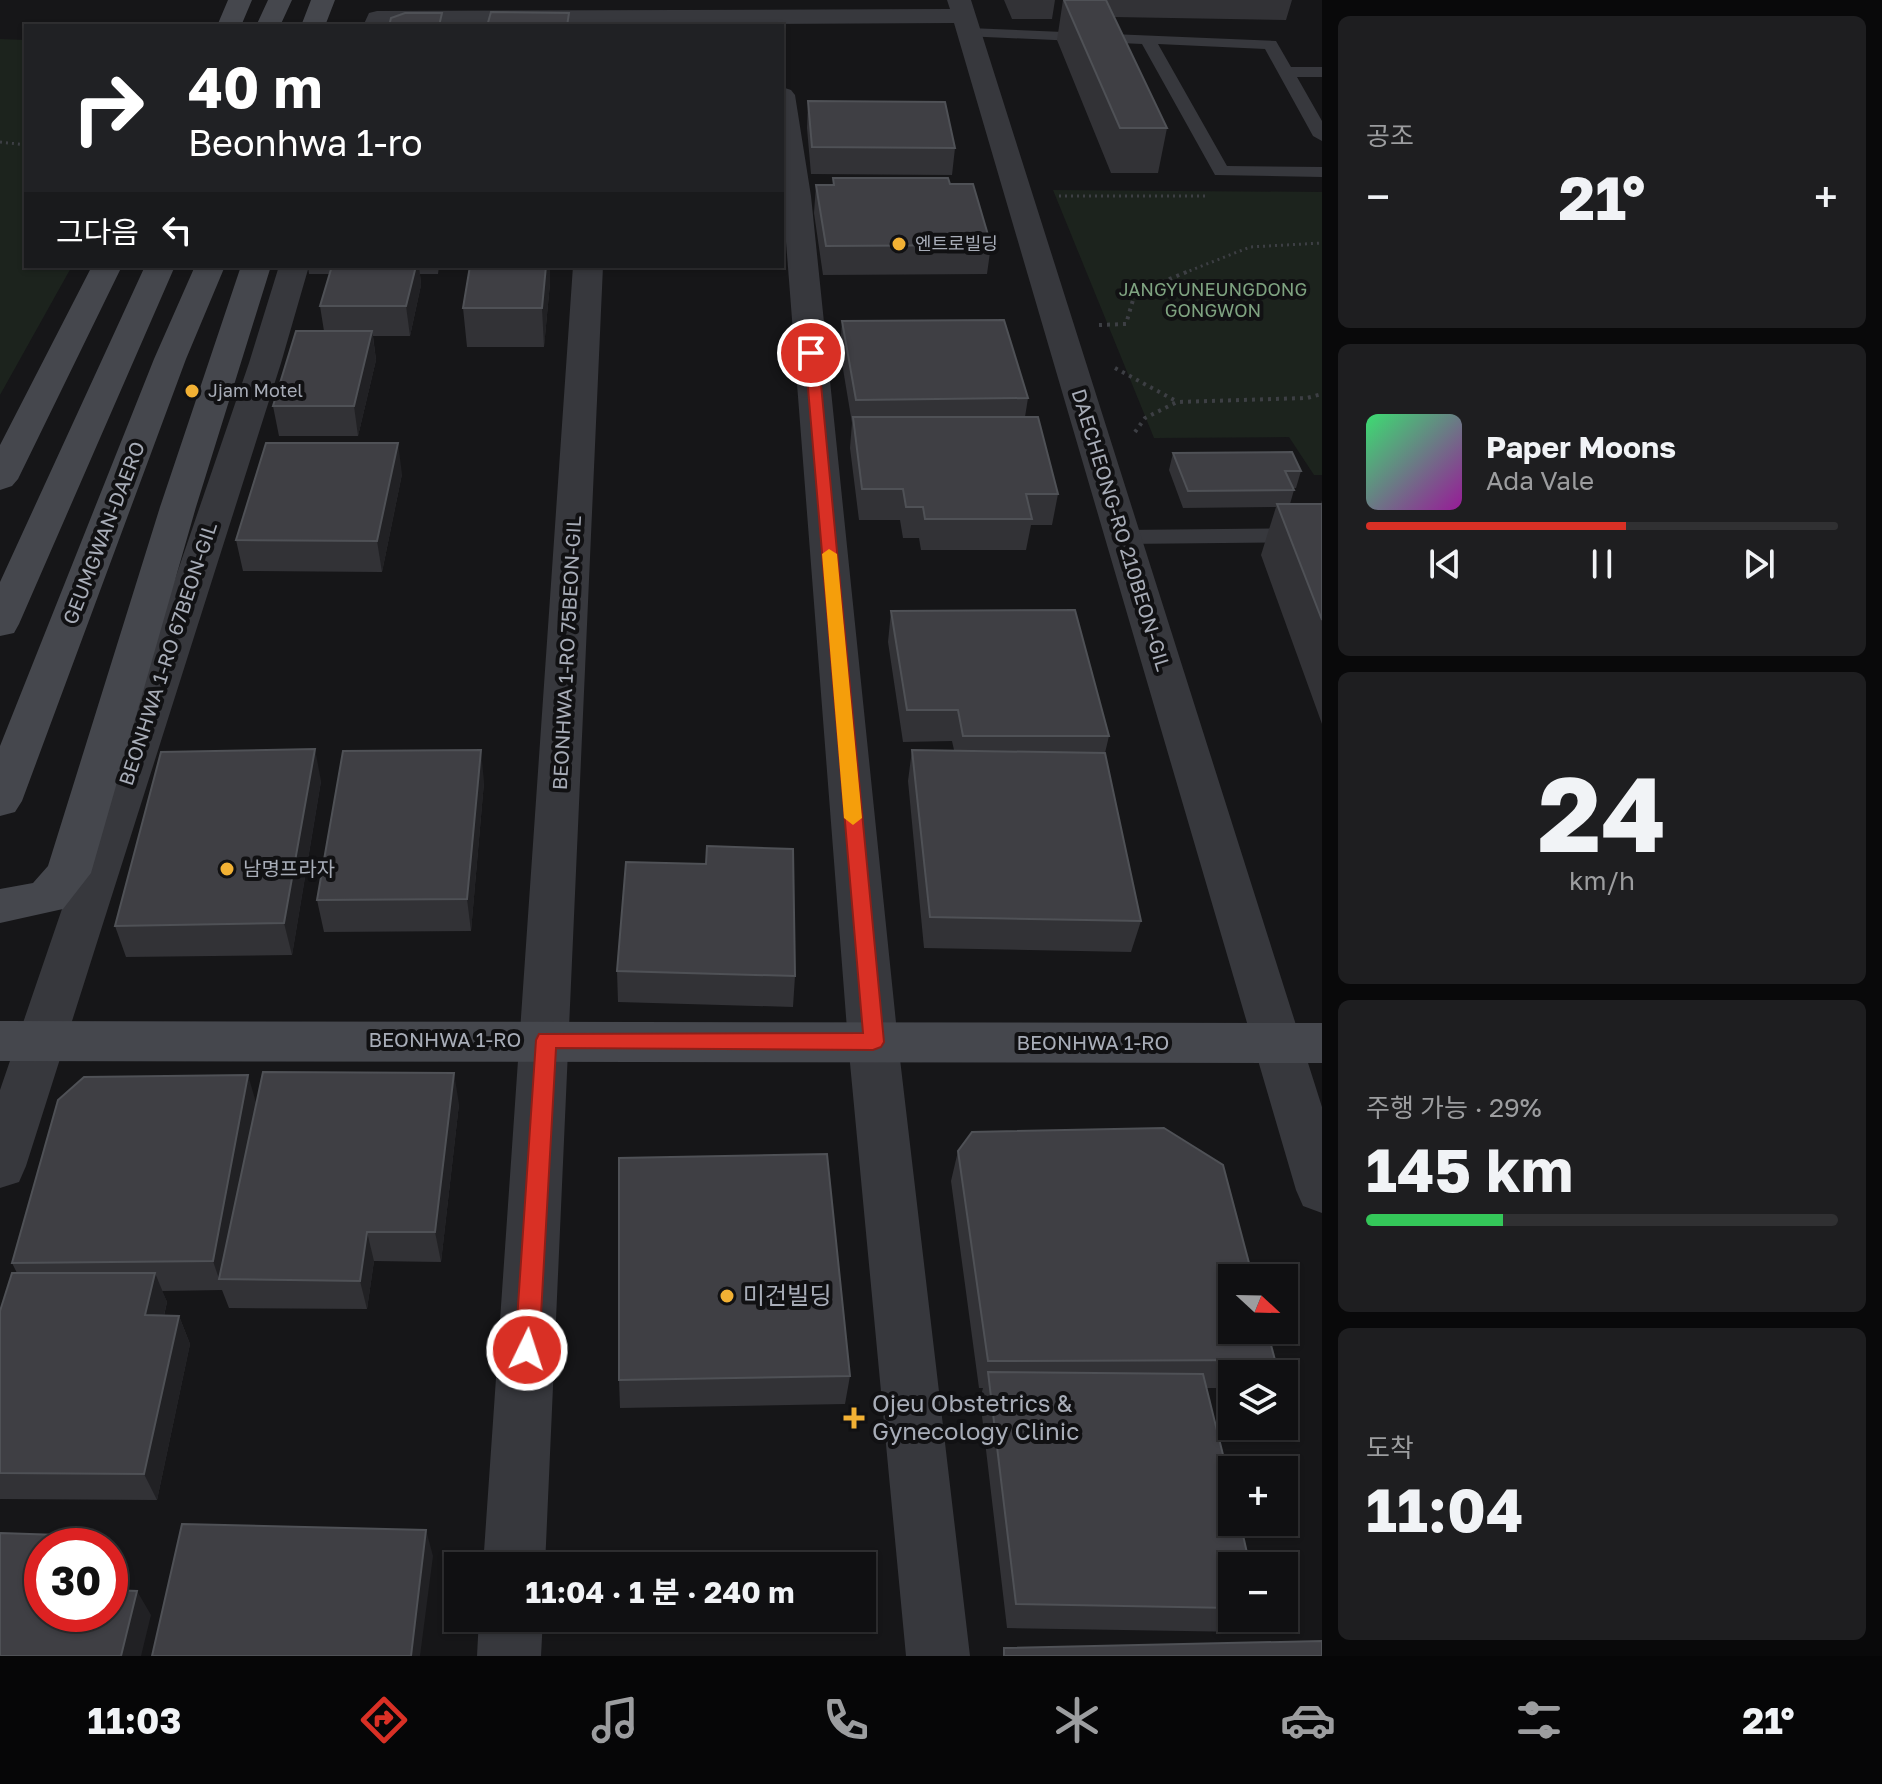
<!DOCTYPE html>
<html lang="ko">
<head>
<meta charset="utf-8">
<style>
  body { margin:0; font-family:"Golos Text","Noto Sans KR",sans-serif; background:#1e1e20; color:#f1f3f6; height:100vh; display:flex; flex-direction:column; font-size:30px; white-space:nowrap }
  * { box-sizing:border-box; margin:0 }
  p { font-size:26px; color:#9c9d9f }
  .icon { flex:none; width:44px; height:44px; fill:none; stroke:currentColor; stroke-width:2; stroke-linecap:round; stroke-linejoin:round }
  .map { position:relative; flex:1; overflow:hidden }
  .details { display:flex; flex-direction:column; gap:16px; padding:16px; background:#09090a; width:560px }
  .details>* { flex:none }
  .hud { position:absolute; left:24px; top:24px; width:760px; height:244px; border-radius:0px; box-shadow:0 2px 6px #0004,0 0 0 2px #303032; background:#202124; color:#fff; overflow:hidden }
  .needle { width:52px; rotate:112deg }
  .fabs { position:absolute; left:1218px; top:1264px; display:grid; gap:16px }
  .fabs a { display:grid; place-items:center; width:80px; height:80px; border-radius:0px; background:#101012; box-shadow:0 2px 6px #0004,0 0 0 2px #303032; font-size:40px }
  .speed { position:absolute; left:24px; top:1528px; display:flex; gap:16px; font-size:40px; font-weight:700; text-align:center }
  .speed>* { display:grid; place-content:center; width:104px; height:104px; border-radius:50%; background:#101012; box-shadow:0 2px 6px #0004,0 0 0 2px #303032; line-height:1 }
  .speed .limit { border:12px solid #d22; background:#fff; color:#111 }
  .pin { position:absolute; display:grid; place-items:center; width:68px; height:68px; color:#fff; margin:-34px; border:4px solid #fff; border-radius:50%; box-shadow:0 2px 8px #0007 }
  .me { position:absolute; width:88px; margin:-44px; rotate:4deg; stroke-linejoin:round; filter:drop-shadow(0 0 6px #0008) }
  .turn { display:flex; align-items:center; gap:28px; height:168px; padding:0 32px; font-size:36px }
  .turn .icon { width:104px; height:104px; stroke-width:2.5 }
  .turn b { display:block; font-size:56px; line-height:68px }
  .then { display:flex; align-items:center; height:76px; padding:0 32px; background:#0003; gap:16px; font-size:30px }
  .big { font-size:60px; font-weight:700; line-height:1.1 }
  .details .widget { flex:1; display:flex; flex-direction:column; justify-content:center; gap:12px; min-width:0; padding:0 28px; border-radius:12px; background:#1e1e20 }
  .details .dial { align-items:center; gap:0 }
  .dial b { font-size:104px; line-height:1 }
  .song { display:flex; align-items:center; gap:24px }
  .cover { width:96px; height:96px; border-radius:12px; background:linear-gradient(135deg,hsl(140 70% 55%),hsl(300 70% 35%)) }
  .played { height:8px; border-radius:4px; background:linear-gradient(90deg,#d93025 55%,#303032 55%) }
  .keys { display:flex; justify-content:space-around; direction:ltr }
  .heat { display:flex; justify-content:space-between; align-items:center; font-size:44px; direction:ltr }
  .charge { height:12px; border-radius:6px; background:linear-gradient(90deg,#34c759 29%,#303032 0) }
  .trip { position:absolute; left:444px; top:1552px; width:432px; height:80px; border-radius:0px; background:#101012; box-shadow:0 2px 6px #0004,0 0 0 2px #303032; font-weight:700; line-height:80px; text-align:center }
  .dock { display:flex; height:128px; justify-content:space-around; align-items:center; background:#060607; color:#9c9d9f }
  .dock .icon { width:56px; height:56px }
  .dock .active { color:#d93025 }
  .dock b { font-size:36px; color:#f1f3f6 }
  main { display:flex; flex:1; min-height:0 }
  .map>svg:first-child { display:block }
</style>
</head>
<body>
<main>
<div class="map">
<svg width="1322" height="1656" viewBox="0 0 1322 1656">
  <rect width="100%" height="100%" fill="#161618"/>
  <path fill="#1c231d" d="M0 39 26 40V266H72L0 395Z
    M1053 190 1322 192V475H1314L1289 437 1154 438Z"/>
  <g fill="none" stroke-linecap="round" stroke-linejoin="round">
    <path stroke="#3d3f44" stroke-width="3" stroke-dasharray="2 4" stroke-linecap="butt" d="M0 142 26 145
      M1059 196H1205
      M1184 273 1250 247 1322 243"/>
    <path stroke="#3d3f44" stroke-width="4" stroke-dasharray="3 5" stroke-linecap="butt" d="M1099 325 1126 324 1135 293 1189 271
      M1115 368 1176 401
      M1135 432 1145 418 1177 402 1307 398 1322 394"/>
    <path fill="#37383d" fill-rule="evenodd" d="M969 28 1276 41 1291 67H1322V77H1297L1322 121V141L1313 136 1265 49 1158 44 1227 166 1322 167V177L1215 175 1142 44 964 36 961 33Z
      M1322 528V542L1123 544 1115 542 1111 537 1115 532 1123 530Z"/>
    <path fill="#37383d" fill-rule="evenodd" d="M947 0H971L1322 1107V1213L1303 1206 1296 1190 954 23 363 26 369 13 377 11 950 9Z
      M782 87 791 90 795 95 811 196 898 1042 970 1656H906L848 1042 782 190Z
      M279 266H309L281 363 26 1166 19 1182 0 1188V1090L249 363Z
      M573 266H603L545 1566H483Z
      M479 1618H543L541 1656H477Z"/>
    <path fill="#45474d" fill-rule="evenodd" d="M228 0H252L241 26H217Z
      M268 0H292L280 26H256Z
      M311 0H335L325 26H301Z
      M92 266H122L18 479 12 486 0 490V445Z
      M145 266H175L19 624 14 633 0 636V582Z
      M195 266H225L186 359 22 801 15 812 0 816V746L154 359Z
      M241 266H271L196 507 91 873 63 909 0 923V889L33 883 48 866 160 507Z
      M0 1021 1322 1023V1063L0 1061Z"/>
  </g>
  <path fill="#323236" d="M1004 0H1055L1052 19H1012Z
    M1063 0H1292L1286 20 1114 17 1167 128 1158 173H1111L1057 40Z
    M808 101 955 148 952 175 811 174 807 128Z
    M833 178 950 184 991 245 987 274 823 275 814 213 816 185H833Z
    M308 266H439L438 274H420L421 285 410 336H373L376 360 358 436H279L273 406 324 331 320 306 330 274H309Z
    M550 283 544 347H467L463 308Z
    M842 321 1028 398 1025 417 1058 494 1052 525H1031L1026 550H921L919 538H903L900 520H859L850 448 852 423 840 351Z
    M1173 453 1301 471 1296 488H1293L1294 490 1290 504H1321L1322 500V724L1261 555 1276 507 1183 508 1169 470Z
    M402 474 382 572 243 571 236 540Z
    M891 611 1109 736 1105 753 1141 921 1131 952 924 948 908 781 912 750H954L952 741 903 742 888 642Z
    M321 781 292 955 126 957 115 926Z
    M484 782 471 931 324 932 317 900Z
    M617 971 795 976 793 1007 618 1002Z
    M256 1103 459 1104 441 1262 374 1261 367 1309 229 1308 222 1290 162 1291 167 1302 164 1316H179L190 1344 157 1500 0 1499V1311L17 1273 12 1263Z
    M958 1151 1275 1360 1267 1374H1232V1388H1207L1232 1566V1618H1254L1245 1632 1007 1628 980 1399 983 1388H979L951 1181Z
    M850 1376 845 1404 620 1408 619 1380Z"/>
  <path fill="#212124" d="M416 266H419L421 285 410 336 406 306Z
    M546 266H550V283L544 347 542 308Z
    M372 331 376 360 358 436 354 406Z
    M398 443 402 474 382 572 377 541Z
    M315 749 321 781 292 955 284 923Z
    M481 750 484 782 471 931 467 899Z
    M454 1073 459 1104 441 1262 435 1232Z
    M248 1075 257 1106 219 1279 213 1261Z
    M367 1232 374 1261 367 1309 360 1281Z
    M155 1273 167 1302 157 1344 145 1315Z
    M179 1316 190 1344 157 1500 144 1474Z
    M426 1530 433 1556 420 1656H411Z
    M88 1536 94 1546H85Z
    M137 1591 151 1615 141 1656H121Z"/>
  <path fill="#3f3f44" stroke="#4f5156" stroke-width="2" d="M1064 0H1106L1167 128H1120Z
    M491 12 569 13 567 26H487Z
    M405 13H442L439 26H389L391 18Z
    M808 101 945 102 955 148 812 147Z
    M833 178H948L950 184H973L991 245 826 246 816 185H834Z
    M332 266H416L406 306H320Z
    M470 266H546L542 308H463Z
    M1004 320 1028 398 856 400 842 321Z
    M296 331H372L354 406H273Z
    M853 417H1038L1058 494H1026L1032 519H925L923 507H906L903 489H862Z
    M266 443H398L377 541 236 540Z
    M1292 452 1301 471H1285L1294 490 1188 491 1173 453Z
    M1277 504H1322V620Z
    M1075 610 1109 736H963L958 710H907L891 611Z
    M315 749 284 923 115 926 161 752Z
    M481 750 467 899 317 900 343 751Z
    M912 750 1105 753 1141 921 930 917Z
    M707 846 793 849 795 976 617 971 626 862 706 864Z
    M263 1072 454 1073 435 1232H367L360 1281 219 1279Z
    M248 1075 213 1261 12 1263 58 1100 84 1077Z
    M1164 1128 1223 1165 1253 1278H1232V1330H1267L1275 1360 988 1361 958 1151 972 1132Z
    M827 1154 850 1376 619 1380V1158Z
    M12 1273H155L145 1315 179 1316 144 1474 0 1473V1311Z
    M988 1372 1203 1374 1232 1491V1522H1240L1250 1566H1232V1608L1016 1604Z
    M182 1524 426 1530 411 1656H152Z
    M0 1533 88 1536 85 1546H42V1614H110V1590L137 1591 121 1656H0Z
    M1322 1641V1656H1004V1648Z"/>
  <path fill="#d93025" stroke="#8d1f18" stroke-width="2" d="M811 349 818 353 884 1042 881 1047 873 1050 556 1048 539 1350 536 1357 527 1361 519 1357 515 1350 536 1040 539 1034 863 1033 805 353Z"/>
  <path fill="#f59e0b" d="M829 549 837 554 862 818 853 825 844 818 822 554Z"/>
  <g fill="#f2b134" stroke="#111113" stroke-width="3">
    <circle cx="899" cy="244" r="8"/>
    <circle cx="192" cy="391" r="8"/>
    <circle cx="227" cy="869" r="8"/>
    <circle cx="727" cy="1296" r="8"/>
    <path d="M850 1406h8v8h8v8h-8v8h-8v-8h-8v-8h8z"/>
  </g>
  <g text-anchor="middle" stroke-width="8" stroke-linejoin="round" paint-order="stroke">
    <g font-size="18" fill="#a8adb8" stroke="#111113" text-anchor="start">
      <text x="915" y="250">엔트로빌딩</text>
      <text x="208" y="397">Jjam Motel</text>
    </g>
    <g font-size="18" fill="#7fa381" stroke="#111113">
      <text x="1213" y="296">JANGYUNEUNGDONG<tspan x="1213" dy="21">GONGWON</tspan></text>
    </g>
    <g font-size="20" fill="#a8adb8" stroke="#111113">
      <text transform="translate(1121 530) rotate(73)" y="7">DAECHEONG-RO 210BEON-GIL</text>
      <text transform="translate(104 533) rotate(-69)" y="7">GEUMGWAN-DAERO</text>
      <text transform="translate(567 653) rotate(-87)" y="7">BEONHWA 1-RO 75BEON-GIL</text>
      <text transform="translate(168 654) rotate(-72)" y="7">BEONHWA 1-RO 67BEON-GIL</text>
      <text x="445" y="1047">BEONHWA 1-RO</text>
      <text x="1093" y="1050">BEONHWA 1-RO</text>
    </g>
    <g font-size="20" fill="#a8adb8" stroke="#111113" text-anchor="start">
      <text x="243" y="876">남명프라자</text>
    </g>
    <g font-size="24" fill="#a8adb8" stroke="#111113" text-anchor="start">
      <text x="743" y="1304">미건빌딩</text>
      <text x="872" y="1412">Ojeu Obstetrics &amp;<tspan x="872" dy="28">Gynecology Clinic</tspan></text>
    </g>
  </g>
</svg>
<div class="fabs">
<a><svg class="needle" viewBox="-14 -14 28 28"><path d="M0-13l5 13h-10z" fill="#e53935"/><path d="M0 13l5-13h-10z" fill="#9c9d9f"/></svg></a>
<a><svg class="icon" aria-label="layers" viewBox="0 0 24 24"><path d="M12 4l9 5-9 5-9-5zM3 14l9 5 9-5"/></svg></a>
<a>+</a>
<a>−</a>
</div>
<div class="speed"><div class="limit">30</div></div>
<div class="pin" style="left:811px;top:353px;background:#d93025"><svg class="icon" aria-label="arrive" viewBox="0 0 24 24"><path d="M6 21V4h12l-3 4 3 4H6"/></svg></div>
<svg class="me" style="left:527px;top:1350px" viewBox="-20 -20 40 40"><circle r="17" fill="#d93025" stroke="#fff" stroke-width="3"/><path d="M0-11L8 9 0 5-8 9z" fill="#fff"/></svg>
<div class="trip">11:04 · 1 분 · 240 m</div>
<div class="hud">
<div class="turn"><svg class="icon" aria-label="right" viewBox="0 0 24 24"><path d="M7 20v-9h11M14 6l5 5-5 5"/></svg><div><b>40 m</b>Beonhwa 1-ro</div></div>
<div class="then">그다음<svg class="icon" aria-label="left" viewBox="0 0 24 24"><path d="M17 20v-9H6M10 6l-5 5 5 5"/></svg></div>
</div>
</div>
<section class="details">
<div class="widget"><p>공조</p>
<div class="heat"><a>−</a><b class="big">21°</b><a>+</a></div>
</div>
<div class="widget">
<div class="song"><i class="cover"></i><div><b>Paper Moons</b><p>Ada Vale</p></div></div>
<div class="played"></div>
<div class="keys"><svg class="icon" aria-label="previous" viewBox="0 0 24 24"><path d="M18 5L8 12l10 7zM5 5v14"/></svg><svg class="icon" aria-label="pause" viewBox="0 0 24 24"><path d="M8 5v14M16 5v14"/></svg><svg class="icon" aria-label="next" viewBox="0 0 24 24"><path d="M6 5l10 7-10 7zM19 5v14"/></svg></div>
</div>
<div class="widget dial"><b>24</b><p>km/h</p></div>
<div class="widget"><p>주행 가능 · 29%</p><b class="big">145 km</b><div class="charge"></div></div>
<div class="widget"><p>도착</p><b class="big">11:04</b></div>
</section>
</main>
<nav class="dock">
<b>11:03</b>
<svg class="icon active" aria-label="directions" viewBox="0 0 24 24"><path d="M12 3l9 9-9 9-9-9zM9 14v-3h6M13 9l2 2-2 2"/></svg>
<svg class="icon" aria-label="music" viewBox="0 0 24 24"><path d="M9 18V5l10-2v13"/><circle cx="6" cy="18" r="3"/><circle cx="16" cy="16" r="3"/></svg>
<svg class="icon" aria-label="phone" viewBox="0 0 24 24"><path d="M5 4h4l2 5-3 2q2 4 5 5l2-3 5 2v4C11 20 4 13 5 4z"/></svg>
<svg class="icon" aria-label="climate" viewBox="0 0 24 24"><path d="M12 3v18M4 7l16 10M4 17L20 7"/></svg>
<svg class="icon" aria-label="car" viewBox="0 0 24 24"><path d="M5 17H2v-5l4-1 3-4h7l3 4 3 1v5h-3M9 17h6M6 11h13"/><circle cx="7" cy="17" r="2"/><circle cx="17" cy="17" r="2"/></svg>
<svg class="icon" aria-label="filters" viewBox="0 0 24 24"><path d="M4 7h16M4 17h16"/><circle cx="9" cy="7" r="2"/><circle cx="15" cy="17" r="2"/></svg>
<b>21°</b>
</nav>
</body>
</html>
